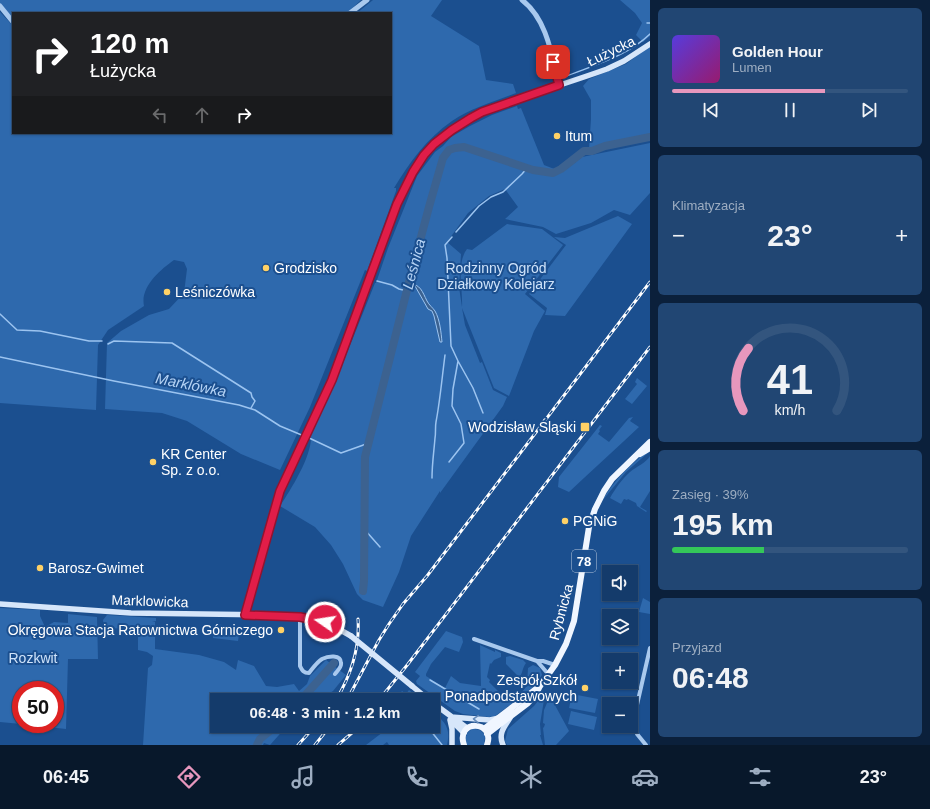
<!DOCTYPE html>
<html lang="pl">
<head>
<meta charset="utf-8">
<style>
  body { margin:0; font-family:Helvetica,sans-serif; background:#214673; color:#f1f3f6; height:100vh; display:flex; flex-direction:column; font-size:15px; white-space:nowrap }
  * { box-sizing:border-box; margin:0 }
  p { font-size:13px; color:#9dadc1 }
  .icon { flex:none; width:22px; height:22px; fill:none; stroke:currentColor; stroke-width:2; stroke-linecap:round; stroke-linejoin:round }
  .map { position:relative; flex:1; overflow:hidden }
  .details { display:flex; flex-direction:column; gap:8px; padding:8px; background:#0b203b; width:280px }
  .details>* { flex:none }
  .banner { position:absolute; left:12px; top:12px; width:380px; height:122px; border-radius:0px; box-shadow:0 1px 3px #0004,0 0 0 1px #33557e; background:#202124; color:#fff; overflow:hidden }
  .fabs { position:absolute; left:602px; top:565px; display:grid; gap:8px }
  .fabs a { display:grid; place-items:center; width:36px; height:36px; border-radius:0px; background:#143b6b; box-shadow:0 1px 3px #0004,0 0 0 1px #33557e; font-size:20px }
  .speed { position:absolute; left:12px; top:681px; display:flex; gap:8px; font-size:20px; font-weight:700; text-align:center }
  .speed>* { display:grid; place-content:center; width:52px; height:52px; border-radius:50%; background:#143b6b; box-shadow:0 1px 3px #0004,0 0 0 1px #33557e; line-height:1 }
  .speed .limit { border:6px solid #d22; background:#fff; color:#111 }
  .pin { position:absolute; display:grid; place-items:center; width:34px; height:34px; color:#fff; margin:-17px; border-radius:8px; box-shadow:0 2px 6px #0006 }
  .me { position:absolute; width:44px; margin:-22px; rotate:283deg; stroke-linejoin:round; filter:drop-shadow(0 0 3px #0008) }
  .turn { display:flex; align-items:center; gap:14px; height:84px; padding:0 12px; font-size:18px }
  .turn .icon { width:52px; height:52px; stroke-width:2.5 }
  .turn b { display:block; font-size:28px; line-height:34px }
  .lanes { display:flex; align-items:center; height:38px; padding:0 12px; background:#0003; justify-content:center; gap:20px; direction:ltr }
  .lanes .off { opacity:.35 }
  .big { font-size:30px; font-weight:600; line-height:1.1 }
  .details .card { flex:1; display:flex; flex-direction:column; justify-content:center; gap:6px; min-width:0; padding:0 14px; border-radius:6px; background:#214673 }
  .details .dial { align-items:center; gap:0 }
  .dial svg { height:104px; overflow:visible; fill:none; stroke:#33557e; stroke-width:7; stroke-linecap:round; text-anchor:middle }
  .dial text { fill:#f1f3f6; stroke:none }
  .song { display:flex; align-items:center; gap:12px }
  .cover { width:48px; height:48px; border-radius:6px; background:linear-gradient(135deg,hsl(250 70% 55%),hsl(320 70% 35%)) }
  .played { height:4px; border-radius:2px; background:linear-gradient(90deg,#e797bd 65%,#33557e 65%) }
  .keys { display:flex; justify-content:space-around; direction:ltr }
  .heat { display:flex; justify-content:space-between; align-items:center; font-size:22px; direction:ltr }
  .charge { height:6px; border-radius:3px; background:linear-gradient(90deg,#34c759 39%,#33557e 0) }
  .trip { position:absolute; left:210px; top:693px; width:230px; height:40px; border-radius:0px; background:#143b6b; box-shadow:0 1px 3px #0004,0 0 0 1px #33557e; font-weight:600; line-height:40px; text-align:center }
  .tab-bar { display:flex; height:64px; justify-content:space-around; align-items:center; background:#08182b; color:#9dadc1 }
  .tab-bar .icon { width:28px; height:28px }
  .tab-bar .current { color:#e797bd }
  .tab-bar b { font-size:18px; color:#f1f3f6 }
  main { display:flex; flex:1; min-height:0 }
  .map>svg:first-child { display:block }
</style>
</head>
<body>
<main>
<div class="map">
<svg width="650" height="745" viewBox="0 0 650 745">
  <rect width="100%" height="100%" fill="#1b4f8f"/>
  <path fill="#2e69ad" d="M0 0H361L347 13H13V19L0 3Z
    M373 0H442L431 16 479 46 486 80 513 84 516 93C495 101 471 108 452 121 427 138 409 163 394 188H396V191L367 271 365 270 310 407 280 470 241 454 187 421 162 413 105 409 107 343 121 331 149 315 169 309 184 293 187 269 184 262 174 260C160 270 140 287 144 306L108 330 98 345 96 410 0 403V12L13 26V133H391V13H357Z
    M620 0H650V36L643 42 636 35 642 23 635 13Z
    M650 46V135L589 149 591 119V100L583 86 589 79 626 64Z
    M517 106 518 109 521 108 544 165 562 172 576 162 574 160 577 161 582 157 650 143V193L630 215 614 210 591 223 556 234 543 227 505 219 518 207 505 189 489 196 468 213 447 242 461 254 459 287 462 307C463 290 456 263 467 249L472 250 507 224 542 229 563 245 525 294 545 311 534 331 509 396 494 388 462 308 465 325 480 363 482 362 493 390 507 397 503 406 440 493V491L411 536 399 572 383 607 363 600 357 594 343 564 331 545 315 527 280 506C291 489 312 456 311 436L339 373 375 283H376L388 248 417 176 435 152 443 146 451 137 470 126 492 115Z
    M618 216 632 224 565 316 545 315 547 308 529 294 566 245 554 237 565 238Z
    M637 378 647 386 632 404 625 399 637 384 635 382Z
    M633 417 630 421 639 427C616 449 592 470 569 492L558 487 559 477 600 425 602 426 599 430 600 431 598 434 609 442 629 418Z
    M648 451 649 452 626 472 602 501C614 480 629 466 648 451Z
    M650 456V491L640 507 647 511 646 512 637 506 636 503 628 499 627 500 624 499 621 504 610 498C615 489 622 479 630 472 636 467 647 462 650 456Z
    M643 598 650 602V614L639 612Z
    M0 608 40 610V616L45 627 54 622 68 623V614L97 617 98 659H68L66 729 21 724H55V690H21V724L0 722Z
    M107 615 156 618V621L152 622H155V649L199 655 224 662 236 670 238 660 254 666 266 686 277 687 294 684 299 691 307 684 310 676 326 660 346 675 333 691 318 700H217V726H287L270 745 264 743 263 745H143L148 668 152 665 153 656 147 652 138 650V629L104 628 103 620Z
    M214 624 240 627 238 641 213 638Z
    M446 631 462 637 463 642 459 652 445 647 431 664 426 674V676L445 688 451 676 460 683 481 686 480 645 495 652V650L501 653V657L494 660 491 664 490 663 487 677 490 680 489 682 501 694 499 697 500 698H503L506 700 513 693 518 699 495 716 489 717 463 714 455 711 417 684 416 681 420 676 415 672Z
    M510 656 523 660 526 663C522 668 523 674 519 677L506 664V657Z
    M533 665 540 668 542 675 532 688 519 697 518 696 527 686 528 668Z
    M409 690 421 700H395L402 691 406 694Z
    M572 694 598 699 595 713 569 708Z
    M542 696 544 700 540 724 541 735H540L543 745H507L505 741 508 729 534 706Z
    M550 696 569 731 556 745H545L543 728 544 727 545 724 543 723 544 710Z
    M433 711C445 723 451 727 447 745H389L387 742 383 745H366L383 732 378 726H433Z
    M571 711 597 717 594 730 568 724Z
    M472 729C479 729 482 730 485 736L484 745H467C464 738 466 733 472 729Z"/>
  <path fill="#3c6290" stroke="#9cc4f0" d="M409 283C421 285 422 291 427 301 429 305 433 308 435 311 440 320 441 332 442 342H440L434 316 432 311 428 309 415 286 408 285Z"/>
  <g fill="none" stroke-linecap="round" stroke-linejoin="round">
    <path stroke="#9cc4f0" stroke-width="1.5" d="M647 23H650
      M564 77C594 65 626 57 650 34
      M456 232 479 206 491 197 503 192 522 174 527 168
      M377 281 392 285 399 289 407 291
      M0 314 17 330 40 331 89 341H102
      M108 344 114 341 172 343 251 393 252 397 255 401 251 408
      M0 357 114 381 239 405 255 410 280 426 304 436
      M458 361 473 388 483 413
      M307 437 341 453 369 443
      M449 462 464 443 461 424 452 406 453 389 458 361 451 346 447 258 445 245 452 237
      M432 478C432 464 434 451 435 438 436 433 435 427 436 422 440 401 442 378 445 355
      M365 530 380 547
      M430 680 479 709
      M427 726 442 745"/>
    <path stroke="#3c6290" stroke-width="8" d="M363 591 364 581 365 457 410 278 429 207 443 158 449 150 455 148 464 147 533 170 553 173 561 169 584 151H592L605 146 650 137
      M301 700 334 663
      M257 745 260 739 276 726"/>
    <path stroke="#a9c9ee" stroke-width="4" d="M300 617V666C302 670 303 673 309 673 313 668 317 662 322 659 328 656 341 654 341 663 342 667 337 671 335 674
      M474 639 537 661H543L555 665
      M537 661 549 675
      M646 745 637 734 634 718 650 648"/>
    <path stroke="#a9c9ee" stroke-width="5" d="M522 0C547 19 552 56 559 85
      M0 6 13 22
      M350 13 367 0"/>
    <path stroke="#d6e6fa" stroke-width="5.5" d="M0 604 131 613 274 615 313 618 328 623 351 636
      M245 615 280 491 332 380 397 204C404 187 413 168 425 154 455 120 490 108 532 94 557 86 582 78 607 69L624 61 650 44
      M412 686 429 700
      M433 703 467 728
      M451 717 490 720 499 718
      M450 720 452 729V745
      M451 720 464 733
      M503 745C498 734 504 727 510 718"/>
    <path stroke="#f0f6ff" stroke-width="6" d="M640 454 650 448
      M484 729 540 686
      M487 734 528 703 536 694 540 686 555 665 566 644 574 621 589 527 595 509 604 491 612 479 650 442
      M464 745C455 719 496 720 487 745"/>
    <g stroke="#fff" stroke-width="3">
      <path id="rail" d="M336 700C351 675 360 649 358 619
        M347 700 379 640 389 624 403 604 427 576 650 282
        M379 700 408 664 650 347
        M298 745 315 726
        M315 745 330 726
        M338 745 360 726"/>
    </g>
    <use href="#rail" stroke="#1b4f8f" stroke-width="1.5" stroke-dasharray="4.5" stroke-linecap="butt"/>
    <path stroke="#d6e6fa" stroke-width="5.5" d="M351 636 412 686"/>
  </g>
  <defs><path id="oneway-chevron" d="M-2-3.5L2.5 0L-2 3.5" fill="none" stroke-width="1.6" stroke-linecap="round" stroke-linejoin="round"/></defs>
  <use stroke="#668bba" href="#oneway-chevron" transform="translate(476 719) rotate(-177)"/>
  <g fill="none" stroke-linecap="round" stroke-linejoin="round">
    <g stroke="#92132f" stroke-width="10">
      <path id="route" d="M325 622 300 617 245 615 280 491 332 380 397 204 413 172 424 155 434 144 452 130 471 118 482 112 559 85 553 62"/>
    </g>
    <use href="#route" stroke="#e11d48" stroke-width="7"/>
  </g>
  <g fill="#ffd166" stroke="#1b4f8f" stroke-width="1.5">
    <circle cx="557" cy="136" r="4"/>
    <circle cx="266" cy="268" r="4"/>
    <circle cx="167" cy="292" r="4"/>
    <rect x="580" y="422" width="10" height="10" rx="2"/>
    <circle cx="153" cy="462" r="4"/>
    <circle cx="565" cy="521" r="4"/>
    <circle cx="40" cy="568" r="4"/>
    <circle cx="281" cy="630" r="4"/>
    <circle cx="585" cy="688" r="4"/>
  </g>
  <g text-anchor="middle" stroke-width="4" stroke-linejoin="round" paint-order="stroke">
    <rect fill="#1b4f8f" stroke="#bbcadd" stroke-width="1" x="572" y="550" width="24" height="22" rx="3"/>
    <g font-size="13" font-weight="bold" fill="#fff">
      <text x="584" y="566">78</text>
    </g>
    <g font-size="14" fill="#fff" stroke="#1b4f8f">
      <text transform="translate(611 51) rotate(-26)" y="5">Łużycka</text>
      <text transform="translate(150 601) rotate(2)" y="5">Marklowicka</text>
      <text transform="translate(561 612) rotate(-75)" y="5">Rybnicka</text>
    </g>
    <g font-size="14" fill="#fff" stroke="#1b4f8f" text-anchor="start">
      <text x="565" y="141">Itum</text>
      <text x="274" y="273">Grodzisko</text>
      <text x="175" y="297">Leśniczówka</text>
      <text x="576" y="432" text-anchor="end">Wodzisław Śląski</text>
      <text x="161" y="459">KR Center<tspan x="161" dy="16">Sp. z o.o.</tspan></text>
      <text x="573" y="526">PGNiG</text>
      <text x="48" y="573">Barosz-Gwimet</text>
      <text x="273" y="635" text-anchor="end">Okręgowa Stacja Ratownictwa Górniczego</text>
      <text x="577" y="685" text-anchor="end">Zespół Szkół<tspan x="577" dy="16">Ponadpodstawowych</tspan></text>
    </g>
    <g font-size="14" fill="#cfe3fa" stroke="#1b4f8f">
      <text x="496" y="273">Rodzinny Ogród<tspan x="496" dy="16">Działkowy Kolejarz</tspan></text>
      <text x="33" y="663">Rozkwit</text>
    </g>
    <g font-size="15" font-style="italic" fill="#b5d3f5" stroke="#1b4f8f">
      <text transform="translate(414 264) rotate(-75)" y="5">Leśnica</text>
      <text transform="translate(191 385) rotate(11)" y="5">Marklówka</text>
    </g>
  </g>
</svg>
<div class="fabs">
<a><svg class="icon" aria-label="sound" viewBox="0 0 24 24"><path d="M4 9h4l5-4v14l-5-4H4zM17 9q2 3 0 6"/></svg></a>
<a><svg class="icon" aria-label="layers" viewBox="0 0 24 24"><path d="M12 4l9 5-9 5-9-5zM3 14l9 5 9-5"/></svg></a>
<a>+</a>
<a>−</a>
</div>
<div class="speed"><div class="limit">50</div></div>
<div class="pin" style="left:553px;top:62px;background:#d93025"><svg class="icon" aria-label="arrive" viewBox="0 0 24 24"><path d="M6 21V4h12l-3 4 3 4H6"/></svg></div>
<svg class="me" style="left:325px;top:622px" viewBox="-20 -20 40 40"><circle r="17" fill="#e11d48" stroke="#fff" stroke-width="3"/><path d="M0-11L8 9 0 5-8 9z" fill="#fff"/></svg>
<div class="trip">06:48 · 3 min · 1.2 km</div>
<div class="banner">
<div class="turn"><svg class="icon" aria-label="right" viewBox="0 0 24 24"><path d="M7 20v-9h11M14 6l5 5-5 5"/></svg><div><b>120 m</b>Łużycka</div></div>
<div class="lanes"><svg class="icon off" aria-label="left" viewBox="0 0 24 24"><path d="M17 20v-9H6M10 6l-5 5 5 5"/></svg><svg class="icon off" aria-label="ahead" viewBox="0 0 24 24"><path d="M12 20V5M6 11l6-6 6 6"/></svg><svg class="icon" aria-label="right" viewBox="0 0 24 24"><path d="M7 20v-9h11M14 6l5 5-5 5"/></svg></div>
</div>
</div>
<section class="details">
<div class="card">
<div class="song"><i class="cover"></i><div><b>Golden Hour</b><p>Lumen</p></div></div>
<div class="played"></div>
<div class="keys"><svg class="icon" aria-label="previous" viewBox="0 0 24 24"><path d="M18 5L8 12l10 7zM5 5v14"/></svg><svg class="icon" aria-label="pause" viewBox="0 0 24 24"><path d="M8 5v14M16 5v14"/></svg><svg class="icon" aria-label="next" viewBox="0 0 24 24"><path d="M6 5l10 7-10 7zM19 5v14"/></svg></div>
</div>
<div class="card"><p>Klimatyzacja</p>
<div class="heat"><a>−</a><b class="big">23°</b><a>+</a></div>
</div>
<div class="card dial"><svg viewBox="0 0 100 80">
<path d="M14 69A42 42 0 1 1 86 69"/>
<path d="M14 69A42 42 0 0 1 18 21" stroke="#e797bd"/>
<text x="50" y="56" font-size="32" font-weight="700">41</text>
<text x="50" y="72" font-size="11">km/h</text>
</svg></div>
<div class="card"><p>Zasięg · 39%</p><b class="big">195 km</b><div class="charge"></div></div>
<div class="card"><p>Przyjazd</p><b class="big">06:48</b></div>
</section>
</main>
<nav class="tab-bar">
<b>06:45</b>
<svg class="icon current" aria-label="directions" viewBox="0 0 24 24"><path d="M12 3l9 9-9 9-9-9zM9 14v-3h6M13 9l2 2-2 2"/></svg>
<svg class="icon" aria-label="music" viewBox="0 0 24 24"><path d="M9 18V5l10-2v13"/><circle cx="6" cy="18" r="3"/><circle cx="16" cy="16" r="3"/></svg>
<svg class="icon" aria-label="phone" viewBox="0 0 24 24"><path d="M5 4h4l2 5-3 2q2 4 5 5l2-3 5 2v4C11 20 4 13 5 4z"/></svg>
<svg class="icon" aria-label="climate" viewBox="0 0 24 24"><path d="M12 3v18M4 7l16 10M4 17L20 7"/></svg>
<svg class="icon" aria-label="car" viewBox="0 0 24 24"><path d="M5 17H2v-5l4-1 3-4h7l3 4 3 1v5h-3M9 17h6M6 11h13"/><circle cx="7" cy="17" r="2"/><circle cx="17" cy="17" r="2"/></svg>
<svg class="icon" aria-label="filters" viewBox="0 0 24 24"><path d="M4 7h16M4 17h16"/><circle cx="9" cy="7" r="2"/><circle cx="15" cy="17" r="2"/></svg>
<b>23°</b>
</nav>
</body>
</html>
